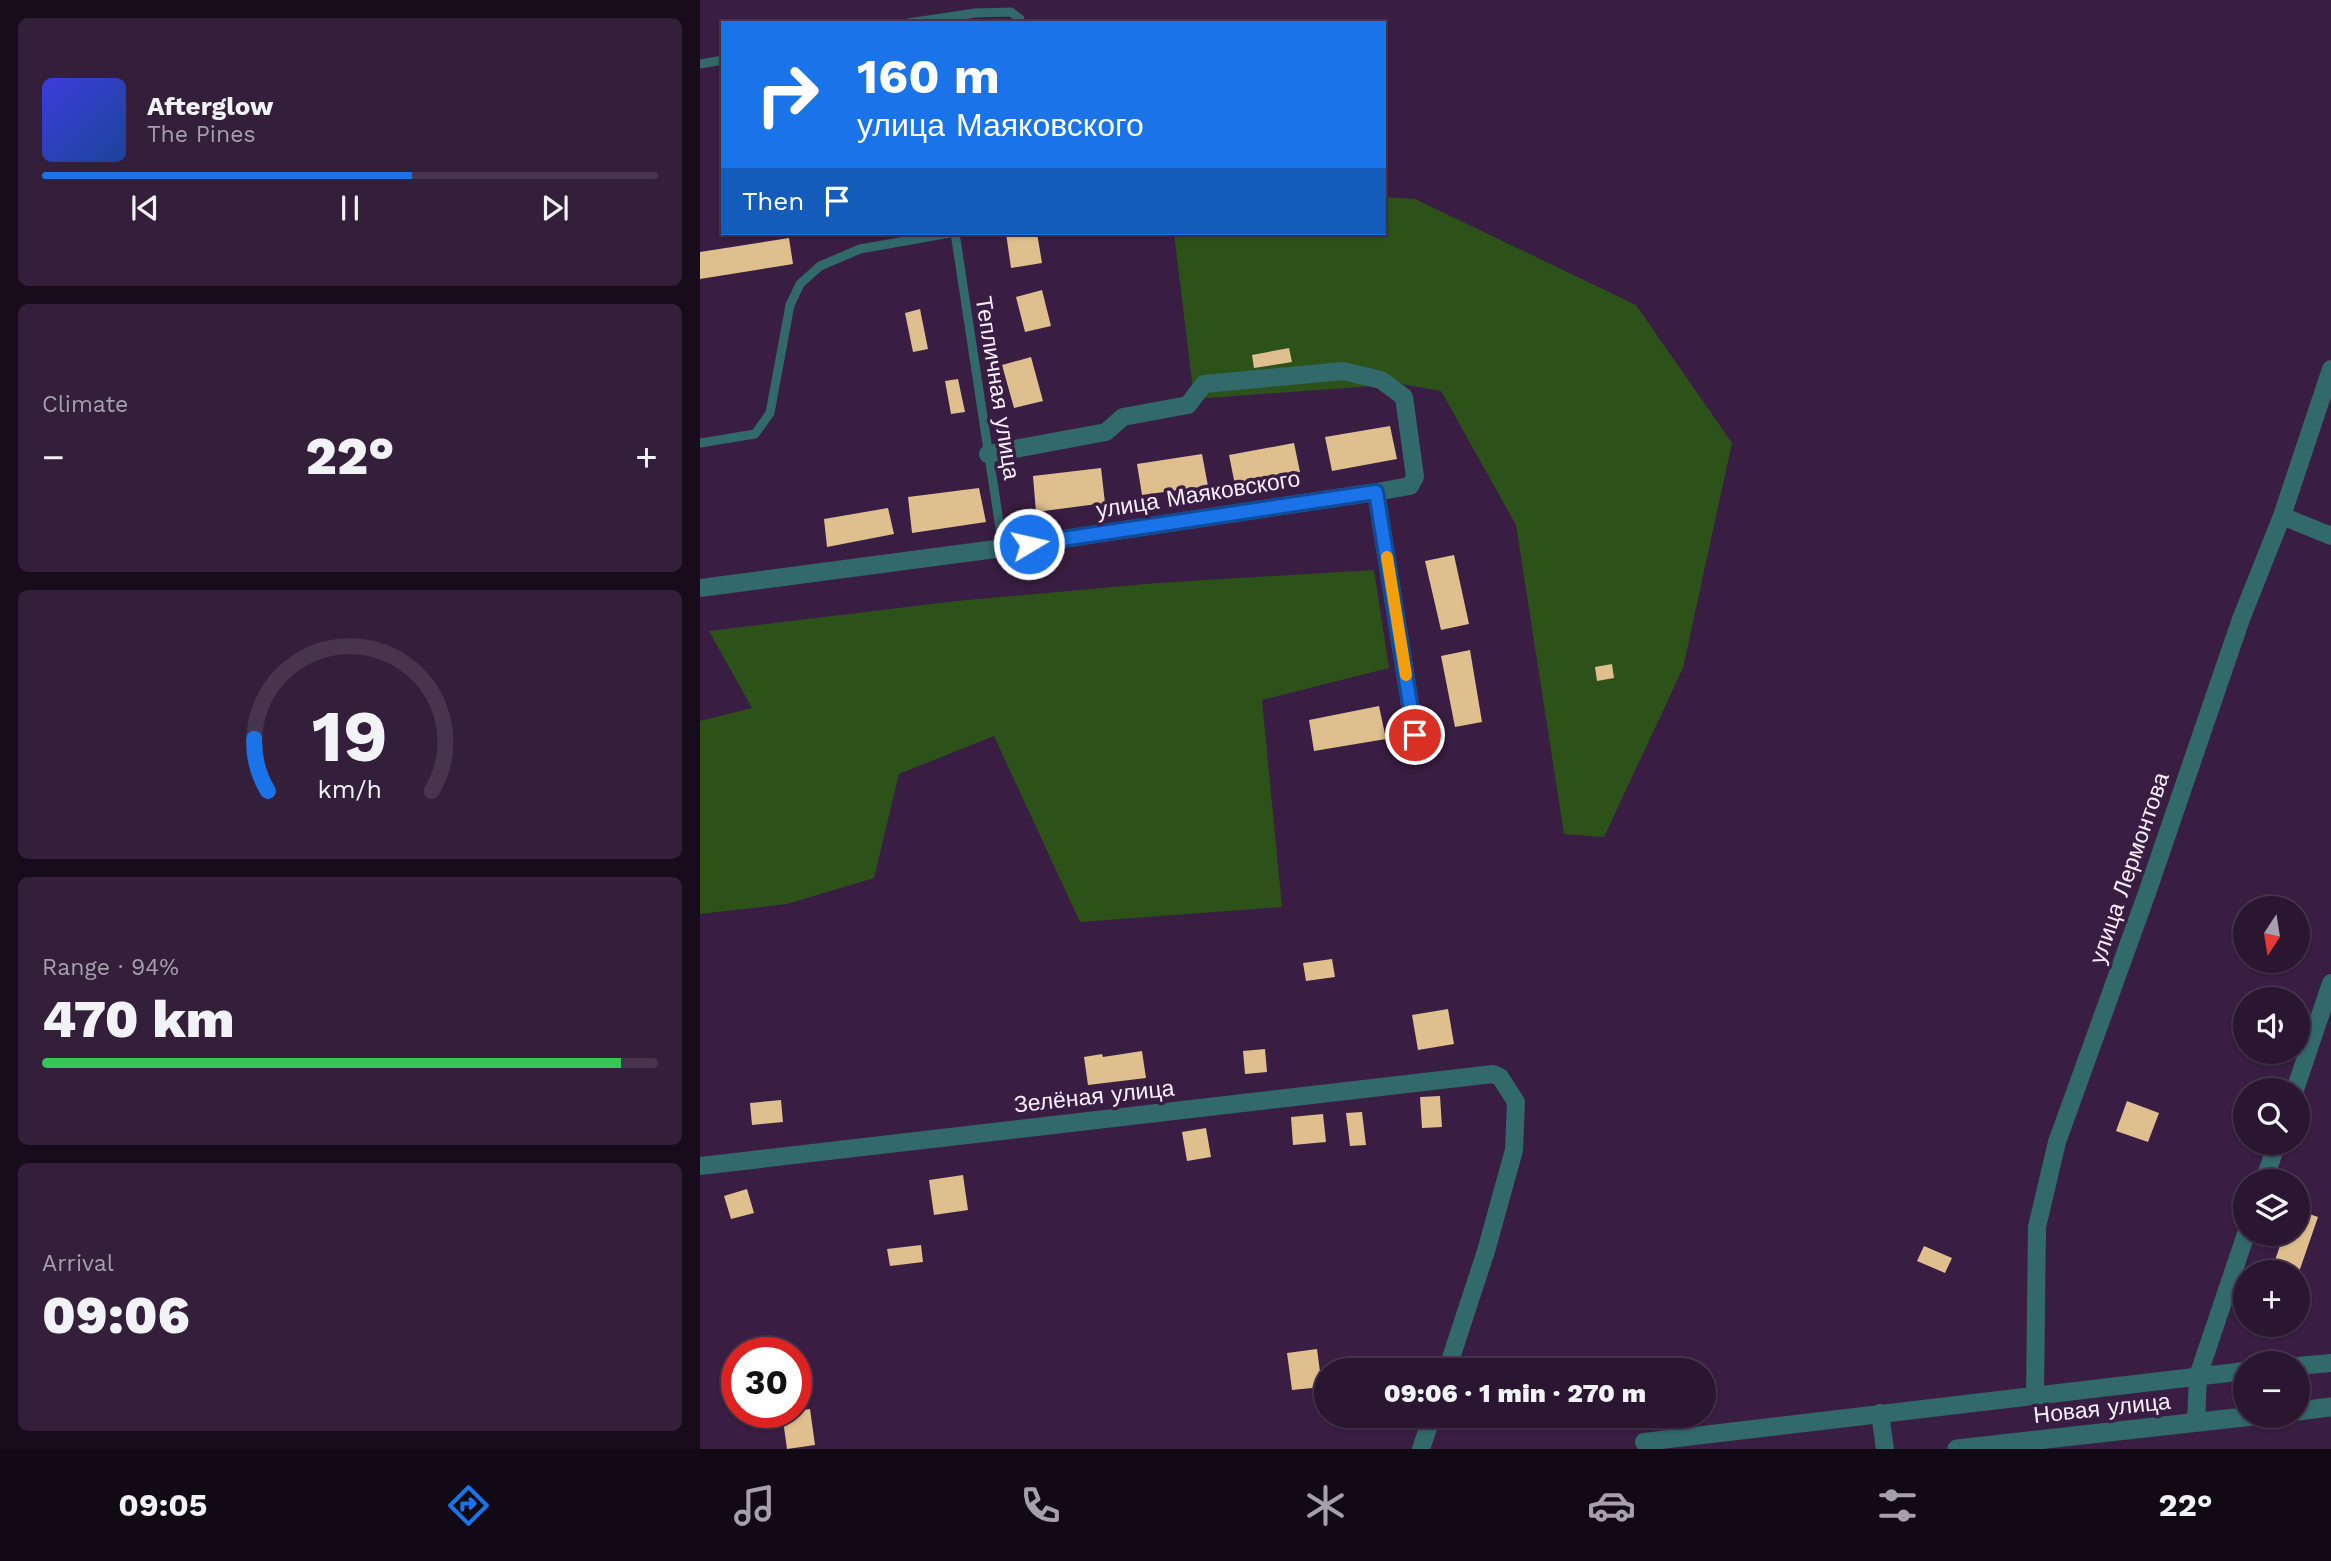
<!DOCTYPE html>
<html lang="en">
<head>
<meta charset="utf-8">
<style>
  body { margin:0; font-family:"Work Sans",sans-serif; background:#331f3a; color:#f1f3f6; height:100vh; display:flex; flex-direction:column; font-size:26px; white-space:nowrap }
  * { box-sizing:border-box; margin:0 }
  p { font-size:23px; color:#a69fac }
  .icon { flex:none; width:38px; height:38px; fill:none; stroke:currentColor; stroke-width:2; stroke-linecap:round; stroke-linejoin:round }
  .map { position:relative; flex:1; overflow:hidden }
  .drawer { display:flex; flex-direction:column; gap:18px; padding:18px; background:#180c1c; width:700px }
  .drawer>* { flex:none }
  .top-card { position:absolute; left:21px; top:21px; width:665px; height:214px; border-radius:0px; box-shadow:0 2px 5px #0004,0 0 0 2px #47354d; background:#1a73e8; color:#fff; overflow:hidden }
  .needle { width:46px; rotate:192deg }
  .buttons { position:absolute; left:1533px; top:896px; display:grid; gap:14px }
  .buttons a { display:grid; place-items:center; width:77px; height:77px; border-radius:50%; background:#2b1632; box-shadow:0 2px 5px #0004,0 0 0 2px #47354d; font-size:35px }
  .speed { position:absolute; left:21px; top:1337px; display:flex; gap:14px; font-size:35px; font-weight:700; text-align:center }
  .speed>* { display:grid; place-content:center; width:91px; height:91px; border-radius:50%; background:#2b1632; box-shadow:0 2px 5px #0004,0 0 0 2px #47354d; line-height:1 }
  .speed .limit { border:10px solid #d22; background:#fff; color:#111 }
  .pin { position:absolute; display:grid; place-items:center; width:60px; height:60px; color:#fff; margin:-30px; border:4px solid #fff; border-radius:50%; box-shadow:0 2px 7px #0007 }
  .me { position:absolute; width:77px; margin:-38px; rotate:81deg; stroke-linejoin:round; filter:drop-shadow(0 0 5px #0008) }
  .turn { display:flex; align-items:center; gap:24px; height:147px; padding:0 21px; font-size:32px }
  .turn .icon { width:91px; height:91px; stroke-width:2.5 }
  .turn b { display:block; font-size:49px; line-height:60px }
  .then { display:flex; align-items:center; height:66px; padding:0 21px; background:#0003; gap:14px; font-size:26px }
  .big { font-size:52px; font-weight:800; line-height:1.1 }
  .drawer .card { flex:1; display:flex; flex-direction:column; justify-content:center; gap:10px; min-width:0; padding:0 24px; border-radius:10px; background:#331f3a }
  .drawer .dial { align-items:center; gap:0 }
  .dial svg { height:182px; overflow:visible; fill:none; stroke:#47354d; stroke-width:7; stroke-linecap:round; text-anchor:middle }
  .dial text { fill:#f1f3f6; stroke:none }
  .song { display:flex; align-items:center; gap:21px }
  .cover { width:84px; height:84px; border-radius:10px; background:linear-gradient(135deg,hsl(240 70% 55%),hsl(220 70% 35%)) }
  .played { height:7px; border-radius:4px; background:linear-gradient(90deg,#1a73e8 60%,#47354d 60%) }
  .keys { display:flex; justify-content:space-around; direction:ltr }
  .heat { display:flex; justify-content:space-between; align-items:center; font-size:38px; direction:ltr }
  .charge { height:10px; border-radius:5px; background:linear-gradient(90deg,#34c759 94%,#47354d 0) }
  .trip { position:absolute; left:614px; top:1358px; width:402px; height:70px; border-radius:35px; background:#2b1632; box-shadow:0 2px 5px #0004,0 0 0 2px #47354d; font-weight:800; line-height:70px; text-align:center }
  .menu { display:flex; height:112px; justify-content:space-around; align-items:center; background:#110914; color:#a69fac }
  .menu .icon { width:49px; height:49px }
  .menu .selected { color:#1a73e8 }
  .menu b { font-size:32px; color:#f1f3f6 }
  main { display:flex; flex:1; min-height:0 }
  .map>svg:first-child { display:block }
</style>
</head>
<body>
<main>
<section class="drawer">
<div class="card">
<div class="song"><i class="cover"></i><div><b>Afterglow</b><p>The Pines</p></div></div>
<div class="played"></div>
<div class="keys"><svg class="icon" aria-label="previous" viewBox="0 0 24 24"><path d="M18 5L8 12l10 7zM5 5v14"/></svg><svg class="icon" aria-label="pause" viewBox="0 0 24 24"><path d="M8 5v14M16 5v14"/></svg><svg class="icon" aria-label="next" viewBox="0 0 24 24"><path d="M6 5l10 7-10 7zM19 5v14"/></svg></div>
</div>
<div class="card"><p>Climate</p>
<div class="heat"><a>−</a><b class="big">22°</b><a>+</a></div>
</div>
<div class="card dial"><svg viewBox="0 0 100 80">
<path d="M14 69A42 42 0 1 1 86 69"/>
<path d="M14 69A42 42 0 0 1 8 46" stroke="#1a73e8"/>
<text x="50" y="56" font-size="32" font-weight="700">19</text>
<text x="50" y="72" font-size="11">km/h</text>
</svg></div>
<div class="card"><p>Range · 94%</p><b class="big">470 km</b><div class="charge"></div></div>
<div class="card"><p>Arrival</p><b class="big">09:06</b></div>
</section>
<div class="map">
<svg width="1631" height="1449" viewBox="0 0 1631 1449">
  <rect width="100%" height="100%" fill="#391d42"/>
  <path fill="#2c521a" d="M684 197 715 199 936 305 1032 443 983 668 904 837 864 834 816 525 741 391 701 384 494 399 474 233H684Z
    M674 570 689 668 562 700 582 907 380 922 294 736 199 774 174 878 87 904 0 914V721L52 708 9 631 256 601 457 583Z"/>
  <path fill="#e0bf8f" d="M306 233H337L342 263 311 268Z
    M89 238 93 264 0 279V252Z
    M342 290 351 326 325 332 316 297Z
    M220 309 228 349 213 352 205 313Z
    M589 348 592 362 554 368 552 355Z
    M331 357 343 401 314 408 302 365Z
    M258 379 265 412 251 414 245 381Z
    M690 426 697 459 632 471 625 437Z
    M594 443 600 472 535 485 529 455Z
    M502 454 508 486 442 495 437 464Z
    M401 468 405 503 336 512 333 476Z
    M279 488 286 522 212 533 208 497Z
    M188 508 194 534 127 547 124 519Z
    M754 555 769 624 741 630 725 561Z
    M770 650 782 722 755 727 741 656Z
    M912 664 914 678 897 681 895 667Z
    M679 706 686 739 614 751 609 720Z
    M632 959 635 977 606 981 603 963Z
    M748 1009 754 1044 718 1050 712 1015Z
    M565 1049 567 1072 545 1074 543 1051Z
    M442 1051 446 1078 388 1085 384 1057 402 1054 403 1057Z
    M740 1096 742 1127 722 1128 720 1097Z
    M81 1100 83 1122 52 1125 50 1103Z
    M1427 1101 1459 1113 1448 1142 1416 1131Z
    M662 1112 666 1145 650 1146 646 1113Z
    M623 1114 626 1142 593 1145 591 1117Z
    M506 1128 511 1157 487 1161 482 1132Z
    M263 1175 268 1210 234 1215 229 1180Z
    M47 1189 54 1213 31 1219 24 1196Z
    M1598 1210 1618 1217 1599 1272H1571L1584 1234H1598Z
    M221 1245 223 1262 190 1266 187 1249Z
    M1224 1246 1252 1258 1245 1273 1217 1261Z
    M617 1349 622 1387 592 1390 587 1353Z
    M110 1409 115 1445 87 1449 82 1413Z"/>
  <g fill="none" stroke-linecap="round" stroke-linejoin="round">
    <path stroke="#32696a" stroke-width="9" d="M208 23 275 13 311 12 320 19V23
      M0 64 23 60
      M255 233 303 548
      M0 443 55 434 70 413 90 305 100 284 120 266 160 249 250 233"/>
    <path stroke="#32696a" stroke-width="18" d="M288 454 406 432 423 417 488 405 504 384 643 371 681 380 704 397 715 477 710 486 676 492
      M1582 516 1631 536
      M0 588 303 548 676 492 715 735
      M1595 1090 1631 983
      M0 1166 793 1074 800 1077 816 1102 814 1150 786 1251 747 1370
      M1564 1181 1577 1143
      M1598 1366 1631 1363
      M1335 1394 1337 1227 1357 1142 1447 893 1541 619 1582 516 1631 369
      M1180 1413 1185 1449
      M1496 1422 1498 1376 1546 1234
      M944 1442 1545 1371
      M721 1449 732 1416"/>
    <path stroke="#32696a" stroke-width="19" d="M1598 1411 1631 1407
      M1257 1449 1553 1416"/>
  </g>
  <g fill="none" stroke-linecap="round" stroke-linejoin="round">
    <g stroke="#114b97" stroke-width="18">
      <path id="route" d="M329 544 676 492 715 735"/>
    </g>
    <use href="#route" stroke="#1a73e8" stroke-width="12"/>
    <path stroke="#f59e0b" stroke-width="12" d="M687 557 706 675"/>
  </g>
  <g text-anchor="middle" stroke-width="7" stroke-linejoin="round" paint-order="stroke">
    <g font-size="23" fill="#faeffe" stroke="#391d42">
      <text transform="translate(298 388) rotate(81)" y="8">Тепличная улица</text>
      <text transform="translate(498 494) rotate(-9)" y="8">улица Маяковского</text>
      <text transform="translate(1429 868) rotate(-71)" y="8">улица Лермонтова</text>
      <text transform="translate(394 1096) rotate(-6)" y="8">Зелёная улица</text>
      <text transform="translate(1402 1408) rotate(-6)" y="8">Новая улица</text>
    </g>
  </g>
</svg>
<div class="buttons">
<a><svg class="needle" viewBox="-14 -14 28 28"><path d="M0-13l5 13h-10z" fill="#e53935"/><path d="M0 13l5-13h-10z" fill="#a69fac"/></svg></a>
<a><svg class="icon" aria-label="sound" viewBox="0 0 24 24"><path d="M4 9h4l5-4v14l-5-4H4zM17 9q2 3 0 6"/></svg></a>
<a><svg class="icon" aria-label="search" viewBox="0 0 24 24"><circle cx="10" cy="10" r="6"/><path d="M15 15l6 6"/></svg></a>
<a><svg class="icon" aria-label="layers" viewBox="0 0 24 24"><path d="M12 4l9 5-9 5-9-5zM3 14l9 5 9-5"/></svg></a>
<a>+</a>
<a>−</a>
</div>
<div class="speed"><div class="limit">30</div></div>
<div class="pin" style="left:715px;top:735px;background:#d93025"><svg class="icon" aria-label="arrive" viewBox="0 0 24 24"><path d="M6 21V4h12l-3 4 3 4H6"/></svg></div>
<svg class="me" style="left:329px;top:544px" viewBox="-20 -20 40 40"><circle r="17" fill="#1a73e8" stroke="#fff" stroke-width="3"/><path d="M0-11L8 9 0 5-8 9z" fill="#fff"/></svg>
<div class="trip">09:06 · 1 min · 270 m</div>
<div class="top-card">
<div class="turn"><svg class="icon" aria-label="right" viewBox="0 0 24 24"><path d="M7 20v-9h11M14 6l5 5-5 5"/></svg><div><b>160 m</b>улица Маяковского</div></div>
<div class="then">Then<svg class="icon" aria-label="arrive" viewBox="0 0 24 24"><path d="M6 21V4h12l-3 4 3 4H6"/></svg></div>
</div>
</div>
</main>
<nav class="menu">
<b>09:05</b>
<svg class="icon selected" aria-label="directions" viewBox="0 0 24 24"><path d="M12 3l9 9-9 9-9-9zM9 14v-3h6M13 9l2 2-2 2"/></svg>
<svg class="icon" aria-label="music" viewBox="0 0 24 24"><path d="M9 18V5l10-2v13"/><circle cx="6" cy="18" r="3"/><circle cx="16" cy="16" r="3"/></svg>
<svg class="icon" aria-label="phone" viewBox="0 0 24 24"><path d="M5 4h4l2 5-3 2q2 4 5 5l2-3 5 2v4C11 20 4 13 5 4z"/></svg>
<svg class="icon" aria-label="climate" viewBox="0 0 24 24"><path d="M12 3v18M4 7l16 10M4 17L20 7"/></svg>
<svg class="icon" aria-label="car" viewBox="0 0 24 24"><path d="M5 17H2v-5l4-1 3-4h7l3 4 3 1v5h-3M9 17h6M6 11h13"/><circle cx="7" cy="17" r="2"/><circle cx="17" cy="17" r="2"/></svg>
<svg class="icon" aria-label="filters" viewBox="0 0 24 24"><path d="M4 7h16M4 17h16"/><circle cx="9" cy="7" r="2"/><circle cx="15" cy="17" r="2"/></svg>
<b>22°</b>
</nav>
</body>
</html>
